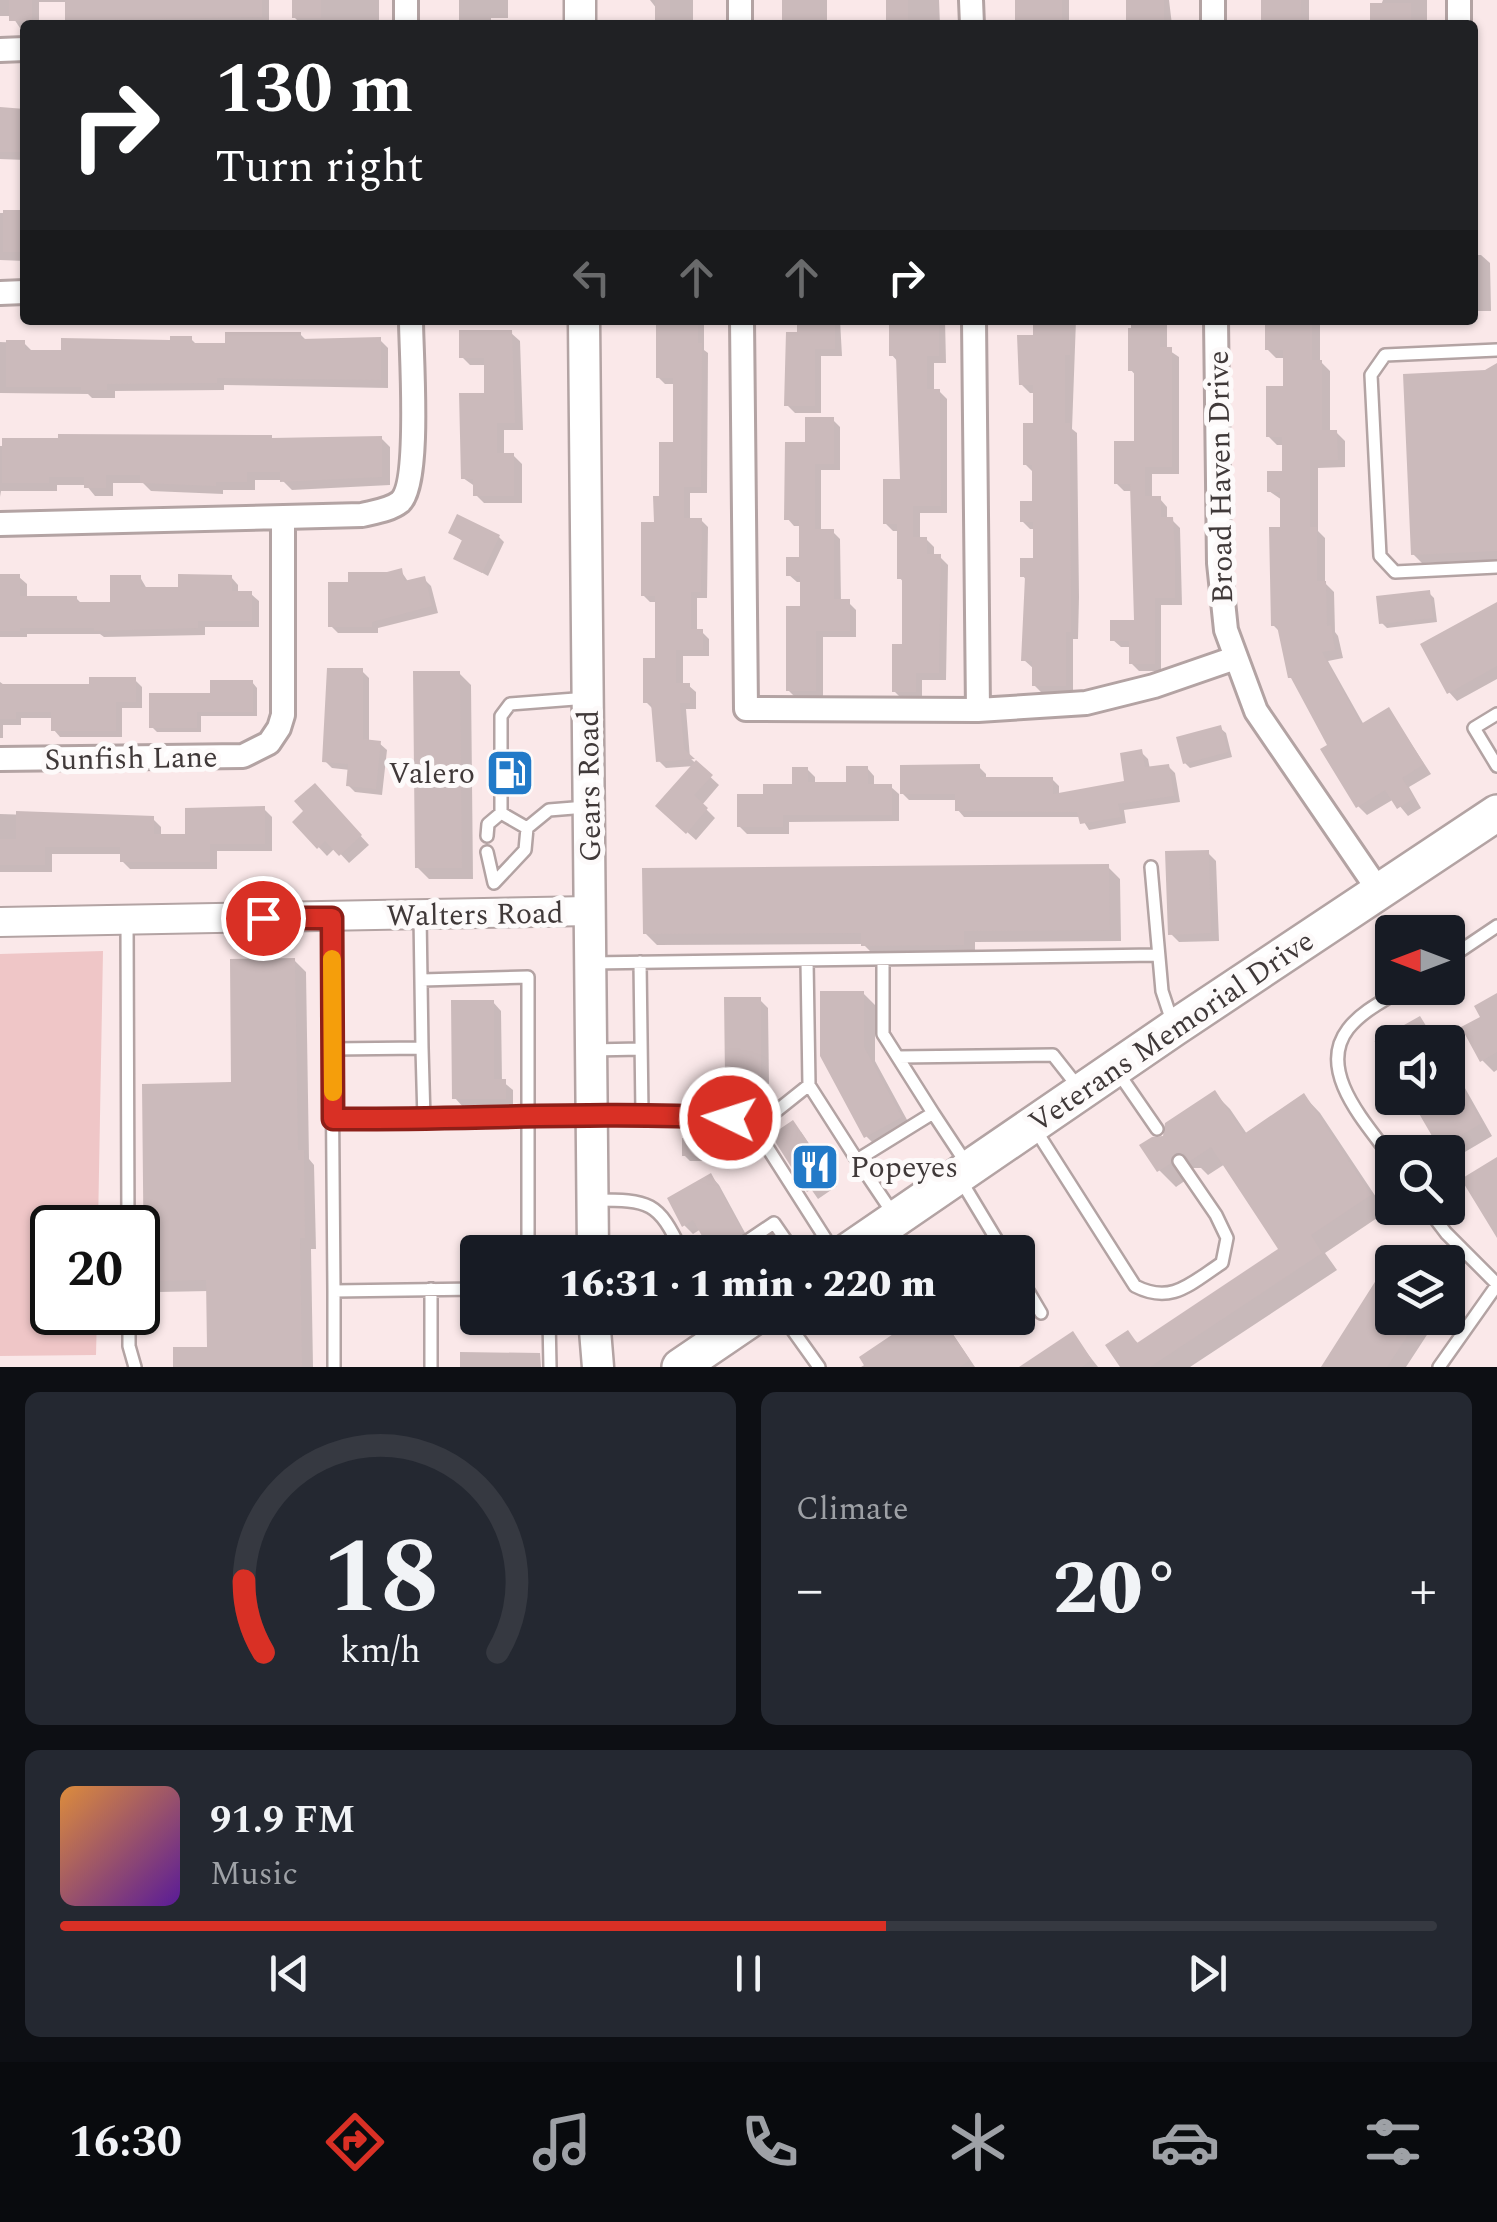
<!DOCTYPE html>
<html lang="en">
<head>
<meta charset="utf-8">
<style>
  body { margin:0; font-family:Spectral,serif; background:#242831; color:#f1f3f6; height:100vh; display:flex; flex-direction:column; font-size:38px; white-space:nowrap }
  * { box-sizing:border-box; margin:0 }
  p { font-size:32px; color:#9ea1a6 }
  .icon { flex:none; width:55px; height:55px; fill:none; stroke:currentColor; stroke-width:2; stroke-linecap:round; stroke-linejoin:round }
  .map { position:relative; height:1367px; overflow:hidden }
  .side { display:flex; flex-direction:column; gap:25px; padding:25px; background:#0d0f14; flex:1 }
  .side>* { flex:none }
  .top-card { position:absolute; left:20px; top:20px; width:1458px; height:305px; border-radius:10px; box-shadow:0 2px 8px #0004; background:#202124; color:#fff; overflow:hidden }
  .needle { width:65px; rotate:270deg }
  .fabs { position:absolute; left:1375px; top:915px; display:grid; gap:20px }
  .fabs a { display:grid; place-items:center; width:90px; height:90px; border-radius:10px; background:#171b24; box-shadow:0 2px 8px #0004; font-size:50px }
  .speed { position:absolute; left:30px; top:1205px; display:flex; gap:20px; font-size:50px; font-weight:700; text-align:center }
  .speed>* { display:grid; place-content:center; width:130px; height:130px; border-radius:50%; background:#171b24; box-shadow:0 2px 8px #0004; line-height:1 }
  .speed .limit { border:5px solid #111; border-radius:15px; background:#fff; color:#111 }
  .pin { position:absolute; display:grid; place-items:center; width:85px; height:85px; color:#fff; margin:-42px; border:5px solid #fff; border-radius:50%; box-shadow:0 2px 10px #0007 }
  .me { position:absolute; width:110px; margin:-55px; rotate:274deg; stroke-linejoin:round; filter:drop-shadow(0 0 8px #0008) }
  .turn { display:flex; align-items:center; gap:35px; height:210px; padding:0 30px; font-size:45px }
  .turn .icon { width:130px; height:130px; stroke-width:2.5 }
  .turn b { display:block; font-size:70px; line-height:85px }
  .lanes { display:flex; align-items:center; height:95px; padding:0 30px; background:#0003; justify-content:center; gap:50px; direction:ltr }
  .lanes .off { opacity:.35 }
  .big { font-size:75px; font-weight:800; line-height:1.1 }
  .side .widget { flex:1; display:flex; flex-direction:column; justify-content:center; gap:15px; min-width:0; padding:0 35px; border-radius:15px; background:#242831 }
  .side .dial { align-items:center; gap:0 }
  .dial svg { height:260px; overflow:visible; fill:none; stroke:#363941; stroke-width:7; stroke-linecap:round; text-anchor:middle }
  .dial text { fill:#f1f3f6; stroke:none }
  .song { display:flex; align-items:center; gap:30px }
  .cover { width:120px; height:120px; border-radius:15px; background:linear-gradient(135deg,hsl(30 70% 55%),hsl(270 70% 35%)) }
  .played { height:10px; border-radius:5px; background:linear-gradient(90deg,#d93025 60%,#363941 60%) }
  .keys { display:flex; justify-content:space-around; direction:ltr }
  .heat { display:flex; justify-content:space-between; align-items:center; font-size:55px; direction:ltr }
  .side .tiles { flex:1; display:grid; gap:25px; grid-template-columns:1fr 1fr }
  .widget:last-child { grid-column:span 2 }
  .trip { position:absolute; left:460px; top:1235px; width:575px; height:100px; border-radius:10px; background:#171b24; box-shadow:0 2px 8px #0004; font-weight:800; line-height:100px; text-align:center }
  .menu { display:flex; height:160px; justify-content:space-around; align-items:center; background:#090b0e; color:#9ea1a6 }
  .menu .icon { width:70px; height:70px }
  .menu .current { color:#d93025 }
  .menu b { font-size:45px; color:#f1f3f6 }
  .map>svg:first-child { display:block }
</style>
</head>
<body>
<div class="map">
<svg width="1497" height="1367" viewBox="0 0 1497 1367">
  <rect width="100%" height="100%" fill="#fae8e9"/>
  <path fill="#efc6c7" d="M103 951 98 1227 52 1228V1312L97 1313 96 1355 0 1356V954Z"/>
  <path fill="#0003" d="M0 0H269V24L73 25 68 20V2H39V25L20 28 12 16H0Z
    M294 0H379V20H328V25H302L294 17Z
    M459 0H508V18H491V25H459Z
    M650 0H693V25H657V9Z
    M784 0H827V24L831 25H784Z
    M889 0H939L940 25H889Z
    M1018 0H1069V25H1024L1018 19Z
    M1128 0H1169L1172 25H1128Z
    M1265 0H1309V25H1265Z
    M1383 0H1427V25H1373Z
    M0 109 25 110V160L0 159Z
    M0 213H25V261L0 260Z
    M1472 255H1481L1490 263 1491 311H1472Z
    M657 320H704V350L708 353 707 493H690V520H701L708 527 707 598H697V632H702L709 639V656H683V685H688L696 692V709H686L690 758 719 785 702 805 715 818 696 840 658 806 694 766 666 768 659 761 654 710 646 702 657 661V602H650L643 595 675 445V384H665L658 377Z
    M800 320H840L842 356H821V413H795L787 405Z
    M892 320H945L946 363H934V391H939L947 399V513H920V539H926L934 547V557H940L948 565 946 680H922V699H902L894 691 904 647V583L900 578V531H893L885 523 902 481 898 362 892 355Z
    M1036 320H1076L1072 429 1077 433 1079 597 1078 639H1073V694H1043L1034 685V669L1024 660 1027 581 1023 576 1036 560V529H1030L1022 521 1034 504V473L1025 464 1036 425V393H1030L1021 384 1036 337Z
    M1126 320H1167V349L1179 357V474H1152V499H1160L1167 507V520H1172L1180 528 1182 605H1161V671H1139L1131 663V647H1121L1113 640 1137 623 1133 491H1124L1116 483 1137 443V377L1131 370V325Z
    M1267 320H1320V361L1330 371V432H1336L1345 441V467L1318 468V531L1325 538V583L1334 592 1335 632 1338 636 1343 658 1328 661 1364 725 1389 710 1431 774 1409 787 1421 808 1408 816 1394 799 1367 815 1358 806 1281 633 1273 625 1282 500 1269 491 1285 473V445H1277L1268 436 1285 388V358H1276L1267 349Z
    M511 333 520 341 523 430H504V455H513L522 464V503H484L476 495V487L463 478 487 395V365H470L462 357Z
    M300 334 307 341 380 340 388 348V388L224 385V390L115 391V398H92L88 394 0 393V342L24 343 34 353 172 343 190 338 198 346H227Z
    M1497 366V560L1422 563 1413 554 1486 373Z
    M832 419 840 427V470H821V531H832L840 539 841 602H848L856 610V637H823V698H796L788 690 802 608V582H797L789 575 801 559V526H794L787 518 807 445Z
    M381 438 390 447V485L292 490 282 480H255V490H223V494L151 491 143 483H113V496H95L86 485H57V491H1L0 497V446Z
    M451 533 499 537 504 542 488 576 456 558 464 542Z
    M401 571 409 583 424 579 431 586 438 613 378 628V633H338L331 626 350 585Z
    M0 577H19L27 584V598H76L82 604H113L140 577 147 589H180L231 577 238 585V594H251L259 601V627H205V635L104 637 100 634H27V637H0Z
    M1429 593 1434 598 1437 622 1387 628 1381 622Z
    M1497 605V679L1457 701 1449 692Z
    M362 671 369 678V742L379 743 387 750 382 795 355 792 348 785 350 770 332 768 325 761Z
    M459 673 471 685 473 879H429L417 867Z
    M135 680 142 687V708H122V737H60L54 730V718H21V725H3V738H0V682L7 687H91Z
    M252 682 257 688V716H201V732H157L152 727Z
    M1220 728 1226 733 1232 757 1190 768 1185 763Z
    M1141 752 1148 759 1150 769 1168 766 1175 773 1180 802 1124 810 1126 823 1089 830 1081 817H964L958 810 957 800H909L902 793 979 767 986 774V780L1052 779 1059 786V795L1127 783Z
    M867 768 874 776V787H891L899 794V821L789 822V834H747L739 826 766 796 794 787 807 769 815 777V784H848Z
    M315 786 369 845 349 863 335 848 327 856 295 822 307 811Z
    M264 809 272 817V851H217V869H130L122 861V854H52V872H0V814L153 819 161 827V837H188Z
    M1208 853 1216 861 1219 941 1179 942 1171 934Z
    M1108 867 1120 879 1121 941 975 942V956H875L863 944 657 945 645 933Z
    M294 960 306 972 309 1159 314 1165 316 1249H311L313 1367H176L210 1349 209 1291 159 1292 147 1280 234 1085Z
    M863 993 875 1005V1061L912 1129 878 1148 866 1136 822 1056Z
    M1497 996V1070L1494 1072 1482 1060 1484 1018Z
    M760 1000 768 1008 769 1084H736L728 1075Z
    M493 1002 501 1011 502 1081 513 1090V1106L463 1107 455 1098Z
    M1420 1019 1439 1042H1392V1063L1380 1042Z
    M1448 1058 1492 1136 1453 1159 1441 1147 1413 1098H1448Z
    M1214 1093 1230 1109 1247 1134 1304 1096 1320 1113 1386 1212 1325 1253 1337 1270 1190 1367H1123L1128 1334 1139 1344 1282 1249 1225 1164 1208 1175 1201 1168H1191L1186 1180 1176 1187 1159 1170 1165 1138Z
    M801 1132 837 1186 818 1199 774 1136Z
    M711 1141 716 1146V1161H690L684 1155Z
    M711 1176 719 1185 750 1242 737 1252H714L701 1229 693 1234 684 1225Z
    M1397 1253 1412 1262H1392V1318H1438L1406 1367H1324Z
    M922 1318H942L975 1367H861L866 1364 862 1358Z
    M1072 1334 1098 1367H1023Z"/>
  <path fill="#cbbabb" d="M9 0H32V21H9Z
    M65 0H262V17L65 21Z
    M292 0H321V18H292Z
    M655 0H670V25H655Z
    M782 0H820V25H782Z
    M886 0H908V24H886Z
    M1015 0H1062V20H1015Z
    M1126 0H1164V25H1126Z
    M1261 0H1301L1300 25H1261Z
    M1370 3H1411V25H1370Z
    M0 107 25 109V152H0Z
    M3 210H25V252H3Z
    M656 320H698V343H702L701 487H684V518H702L701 592H691V629H703V650H676V683H690V703H680L684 749 695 759 656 762 651 703H643V658H655V596H641V522H654L653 496H659V442H673V378H656Z
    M797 320H835V349H815V406H784L786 332H797Z
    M889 320H939V356H927V389H940L941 506H913V537H927V554H941L939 673H916V692H892V644H902V579H897V524H883V479H900L896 356H889Z
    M1033 320H1070V355H1065V423H1070L1071 588V632H1066V686H1032V661H1021L1025 577H1020V558H1033V522H1020V501H1032V465H1023V423H1033V385H1019L1017 335H1033Z
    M1265 320H1312V360H1322V430H1337L1338 460H1310V527H1317V581H1326L1327 626 1331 625 1335 650 1322 652 1361 724 1389 707 1424 764 1402 778 1414 798 1397 809 1385 790 1356 808 1320 749 1327 745 1291 678H1288L1277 626H1271L1269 527H1280V492H1267V471H1282V437H1266V386H1283V350H1265Z
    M1128 328H1160V347H1172V467H1145V496H1161V517H1173L1175 551V598H1155V664H1129V641H1110V620H1134L1130 484H1114V441H1134V371H1128Z
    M459 330H512L515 423H497V453H514V496H473V479H461L459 393H484V358H459Z
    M225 332H301V339L381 337V380L217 378V383L107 384V390H81V387H6V340H25V350H61V338L170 340V336H192V343H225Z
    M1497 363V551L1411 555 1403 374 1485 370Z
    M805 417H834V464H815V529H834V599H850V631H816V691H786V606H800V576H786V557H799V520H784L785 442H805Z
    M58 434 272 435V438L382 436V477L280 482V472H247V482H216V486L140 483V475H106V488H84V477H49V483H2V438H58Z
    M457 514 500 535 482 573 453 559 462 540 448 533Z
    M402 568 404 581 425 576 432 606 372 622V627H328V582H348V572H387Z
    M0 574H20V596H77V602H110V575H141V587H178V574L232 575V591H252V621H198V628L94 631V628H20V631H0Z
    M1430 590 1433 618 1379 624 1376 596Z
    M1497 602V666L1447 694 1420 644Z
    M327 668H363V739L381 741 376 789 346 786 348 764 322 762Z
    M413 671H460L462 868H415Z
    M89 677H136V702H116V731H51V712H16V719H0V684H89Z
    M210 680H253V712H197V728H149V693H210Z
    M1221 725 1228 752 1183 764 1176 737Z
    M1142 749 1145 767 1169 764 1174 796 1118 804 1121 817 1080 824 1077 812 955 811V794H900V765L980 764V777H1053V794L1124 781 1120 753Z
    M696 760 713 775 694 795 708 808 686 834 655 806Z
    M846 766H868V784H892V815H783V827H737V794H763V784H792V767H808V782H846Z
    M315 783 362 835 339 856 325 841 317 849 292 822 303 811 294 801Z
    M265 806V844H210V862H120V847H45V865H0V839H16V811L154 816V834H185V808Z
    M1209 850 1211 933 1168 935 1165 851Z
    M1109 864 1110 930 964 931V945L861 946V933L643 934 642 868Z
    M295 958 298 1150H304L305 1238H300L302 1367H173V1347H207L206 1280 144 1281 142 1084 231 1082 230 959Z
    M820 991H864V1047L902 1117 864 1138 820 1056Z
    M1497 993V1052L1480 1062 1461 1027 1480 1017 1474 1006Z
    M724 997H761V1076H725Z
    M451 1000H494V1079H506V1099H452Z
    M1420 1016 1436 1042H1374Z
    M1448 1063 1482 1123 1439 1148 1410 1098H1448Z
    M1215 1090 1244 1134 1304 1093 1371 1195 1311 1235 1322 1253 1150 1367H1120L1105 1345 1128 1330 1137 1343 1278 1249 1211 1147 1190 1161 1184 1153H1175L1170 1164 1157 1172 1139 1145 1152 1137 1163 1136 1165 1123Z
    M793 1120 831 1176 807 1192 771 1135Z
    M682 1138H712V1156H682Z
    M1497 1157V1238L1461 1179Z
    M711 1173 743 1232 720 1252H711L693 1220 682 1227 667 1198Z
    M1392 1255V1318H1419L1387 1367H1321Z
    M917 1318H942L970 1360 960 1367H865L859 1357Z
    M1073 1331 1092 1360 1082 1367H1019Z
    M460 1352 540 1353 541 1367H460Z"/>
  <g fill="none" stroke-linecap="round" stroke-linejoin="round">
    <g stroke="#b3a3a3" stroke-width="16">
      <path id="service" d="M1497 350 1385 355 1371 375 1380 556 1395 572 1497 567
        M1497 714 1474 728 1497 766
        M501 813V716L510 704 588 698
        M527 828 549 810 586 807
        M487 852 494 883 525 850 527 828 501 813 488 824 487 836
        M1151 867 1162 991 1173 1024
        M332 918V1049L422 1048 420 915
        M127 919 128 1228
        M1448 959 1497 926
        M807 961 809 1085
        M640 962 642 1113
        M591 963 1157 955
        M422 980 528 977V1252
        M422 1048 424 1120 642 1113 730 1118 755 1128 834 1252
        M332 1049 334 1291 478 1289
        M591 1050 641 1049
        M898 1057 1053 1055 1079 1088
        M1117 1071 1157 1129
        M933 1113 966 1163
        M333 1119 424 1120
        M755 1128 809 1085 857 1160 933 1113 883 1034V961
        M1035 1129 1135 1286C1172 1305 1191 1283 1222 1263L1227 1238 1216 1215 1179 1161
        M1392 1159C1369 1126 1315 1072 1348 1029 1362 1011 1385 1000 1404 988
        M857 1160 894 1215
        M960 1179 1004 1252
        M594 1200C650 1200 658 1201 682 1252
        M1427 1208 1446 1233 1497 1284
        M731 1252 774 1223 794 1252
        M1018 1274 1041 1313
        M334 1291V1367
        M129 1312V1346L135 1367
        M549 1318 550 1367
        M784 1318 819 1367
        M431 1367V1289
        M1439 1367 1497 1285"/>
    </g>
    <g stroke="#b3a3a3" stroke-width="28">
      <path id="minor" d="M406 0V25
        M740 0V25
        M971 0 972 25
        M1213 0V25
        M1459 0V25
        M0 50 25 49
        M0 293 25 292
        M742 320 746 709 978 710 1086 703 1154 686 1235 658
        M974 320 978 710
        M1216 320 1219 563 1226 630 1256 711 1379 891
        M0 524 362 515C374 512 390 510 400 502 421 483 411 353 411 320
        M0 759 243 756 269 743 279 728 283 715V518"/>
    </g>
    <g stroke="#b3a3a3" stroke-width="32">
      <path id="tertiary" d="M0 922 590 911"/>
    </g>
    <g stroke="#b3a3a3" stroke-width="35">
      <path id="secondary" d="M580 0V25
        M584 320 593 1252
        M594 1318 598 1367"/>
    </g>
    <g stroke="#b3a3a3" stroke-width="40">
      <path id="primary" d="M847 1252 1174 1028 1497 813
        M680 1367 752 1318"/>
    </g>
    <use href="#service" stroke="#fff" stroke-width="11"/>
    <use href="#minor" stroke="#fff" stroke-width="22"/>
    <use href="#tertiary" stroke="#fff" stroke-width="28"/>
    <use href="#secondary" stroke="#fff" stroke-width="30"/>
    <use href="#primary" stroke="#fff" stroke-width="35"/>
  </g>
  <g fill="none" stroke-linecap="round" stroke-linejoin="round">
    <g stroke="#8d1f18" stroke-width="25">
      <path id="route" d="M263 918H332L333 1119C465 1120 598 1111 730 1118"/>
    </g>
    <use href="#route" stroke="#d93025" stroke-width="18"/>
    <path stroke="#f59e0b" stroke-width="18" d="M332 959 333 1092"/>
  </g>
  <defs>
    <g id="fuel-square" transform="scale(2.5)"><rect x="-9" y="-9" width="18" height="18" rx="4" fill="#227ac8" stroke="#fdfafa"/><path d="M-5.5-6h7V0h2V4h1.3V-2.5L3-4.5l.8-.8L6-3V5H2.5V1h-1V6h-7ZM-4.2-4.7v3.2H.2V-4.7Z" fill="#fff"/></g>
    <g id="restaurant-square" transform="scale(2.5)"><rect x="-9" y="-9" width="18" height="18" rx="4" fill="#227ac8" stroke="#fdfafa"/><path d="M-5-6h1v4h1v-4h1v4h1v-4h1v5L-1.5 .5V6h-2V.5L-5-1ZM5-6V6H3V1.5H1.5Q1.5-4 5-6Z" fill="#fff"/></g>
  </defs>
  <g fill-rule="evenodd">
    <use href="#fuel-square" x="510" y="773"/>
    <use href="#restaurant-square" x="815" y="1167"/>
  </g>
  <g text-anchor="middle" stroke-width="10" stroke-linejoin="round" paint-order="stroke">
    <g font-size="30" fill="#403939" stroke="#fdfafa">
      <text transform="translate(1220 477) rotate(-91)" y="10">Broad Haven Drive</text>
      <text transform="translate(131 758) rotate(-1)" y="10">Sunfish Lane</text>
      <text transform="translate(589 786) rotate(-91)" y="10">Gears Road</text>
      <text transform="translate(475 914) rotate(-1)" y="10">Walters Road</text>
      <text transform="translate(1171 1031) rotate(-34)" y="10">Veterans Memorial Drive</text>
    </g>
    <g font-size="30" fill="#403939" stroke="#fdfafa" text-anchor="end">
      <text x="475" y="783">Valero</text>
      <text x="850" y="1177" text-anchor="start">Popeyes</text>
    </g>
  </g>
</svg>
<div class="fabs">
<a><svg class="needle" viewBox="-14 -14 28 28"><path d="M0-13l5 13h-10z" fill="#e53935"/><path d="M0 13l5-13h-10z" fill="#9ea1a6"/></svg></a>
<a><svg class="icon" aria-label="sound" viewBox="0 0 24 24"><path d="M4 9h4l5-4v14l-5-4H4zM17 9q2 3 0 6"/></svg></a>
<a><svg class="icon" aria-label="search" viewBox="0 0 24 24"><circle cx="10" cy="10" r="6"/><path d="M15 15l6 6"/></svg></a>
<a><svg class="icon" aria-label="layers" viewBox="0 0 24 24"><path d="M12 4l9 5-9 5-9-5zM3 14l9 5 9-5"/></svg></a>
</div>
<div class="speed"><div class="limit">20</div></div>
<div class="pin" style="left:263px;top:918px;background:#d93025"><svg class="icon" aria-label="arrive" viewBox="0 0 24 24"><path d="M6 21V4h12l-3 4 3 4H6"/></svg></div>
<svg class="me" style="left:730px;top:1118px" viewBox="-20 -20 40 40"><circle r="17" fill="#d93025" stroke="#fff" stroke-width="3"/><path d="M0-11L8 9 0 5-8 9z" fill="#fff"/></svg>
<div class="trip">16:31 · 1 min · 220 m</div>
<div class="top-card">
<div class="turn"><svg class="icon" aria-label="right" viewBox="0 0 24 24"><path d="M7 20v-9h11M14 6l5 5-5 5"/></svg><div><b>130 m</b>Turn right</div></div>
<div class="lanes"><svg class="icon off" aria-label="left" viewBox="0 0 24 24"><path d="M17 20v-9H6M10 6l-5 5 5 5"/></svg><svg class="icon off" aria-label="ahead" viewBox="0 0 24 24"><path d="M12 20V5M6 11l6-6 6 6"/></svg><svg class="icon off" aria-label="ahead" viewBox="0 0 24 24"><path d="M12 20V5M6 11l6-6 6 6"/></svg><svg class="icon" aria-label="right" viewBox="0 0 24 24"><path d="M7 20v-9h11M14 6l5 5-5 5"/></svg></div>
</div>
</div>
<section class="side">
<div class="tiles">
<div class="widget dial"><svg viewBox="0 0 100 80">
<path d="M14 69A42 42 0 1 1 86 69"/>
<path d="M14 69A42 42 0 0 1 8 47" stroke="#d93025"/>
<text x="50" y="56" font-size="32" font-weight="700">18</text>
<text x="50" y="72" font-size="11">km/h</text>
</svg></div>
<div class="widget"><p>Climate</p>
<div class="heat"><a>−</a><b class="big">20°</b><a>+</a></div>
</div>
<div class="widget">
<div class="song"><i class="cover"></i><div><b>91.9 FM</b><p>Music</p></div></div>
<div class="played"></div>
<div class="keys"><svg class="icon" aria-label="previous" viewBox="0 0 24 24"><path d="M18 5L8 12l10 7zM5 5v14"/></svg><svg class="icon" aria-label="pause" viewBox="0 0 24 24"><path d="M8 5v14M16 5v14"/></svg><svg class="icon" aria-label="next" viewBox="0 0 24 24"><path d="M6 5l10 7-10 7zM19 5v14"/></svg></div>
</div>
</div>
</section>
<nav class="menu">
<b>16:30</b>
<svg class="icon current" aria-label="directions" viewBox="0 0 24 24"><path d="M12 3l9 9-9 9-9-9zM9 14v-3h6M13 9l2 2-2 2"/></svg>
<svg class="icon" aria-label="music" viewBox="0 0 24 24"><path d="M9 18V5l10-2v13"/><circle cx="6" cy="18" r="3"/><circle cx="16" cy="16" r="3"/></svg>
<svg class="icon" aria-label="phone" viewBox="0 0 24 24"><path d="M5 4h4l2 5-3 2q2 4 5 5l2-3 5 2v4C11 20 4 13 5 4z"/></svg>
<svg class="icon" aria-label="climate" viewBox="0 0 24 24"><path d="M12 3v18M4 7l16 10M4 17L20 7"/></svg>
<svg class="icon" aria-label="car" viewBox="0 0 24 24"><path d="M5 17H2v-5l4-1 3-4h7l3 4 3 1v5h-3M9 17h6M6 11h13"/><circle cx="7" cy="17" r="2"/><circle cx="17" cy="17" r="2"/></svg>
<svg class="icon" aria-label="filters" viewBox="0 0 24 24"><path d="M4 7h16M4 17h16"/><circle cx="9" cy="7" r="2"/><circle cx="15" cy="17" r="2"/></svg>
</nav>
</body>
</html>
